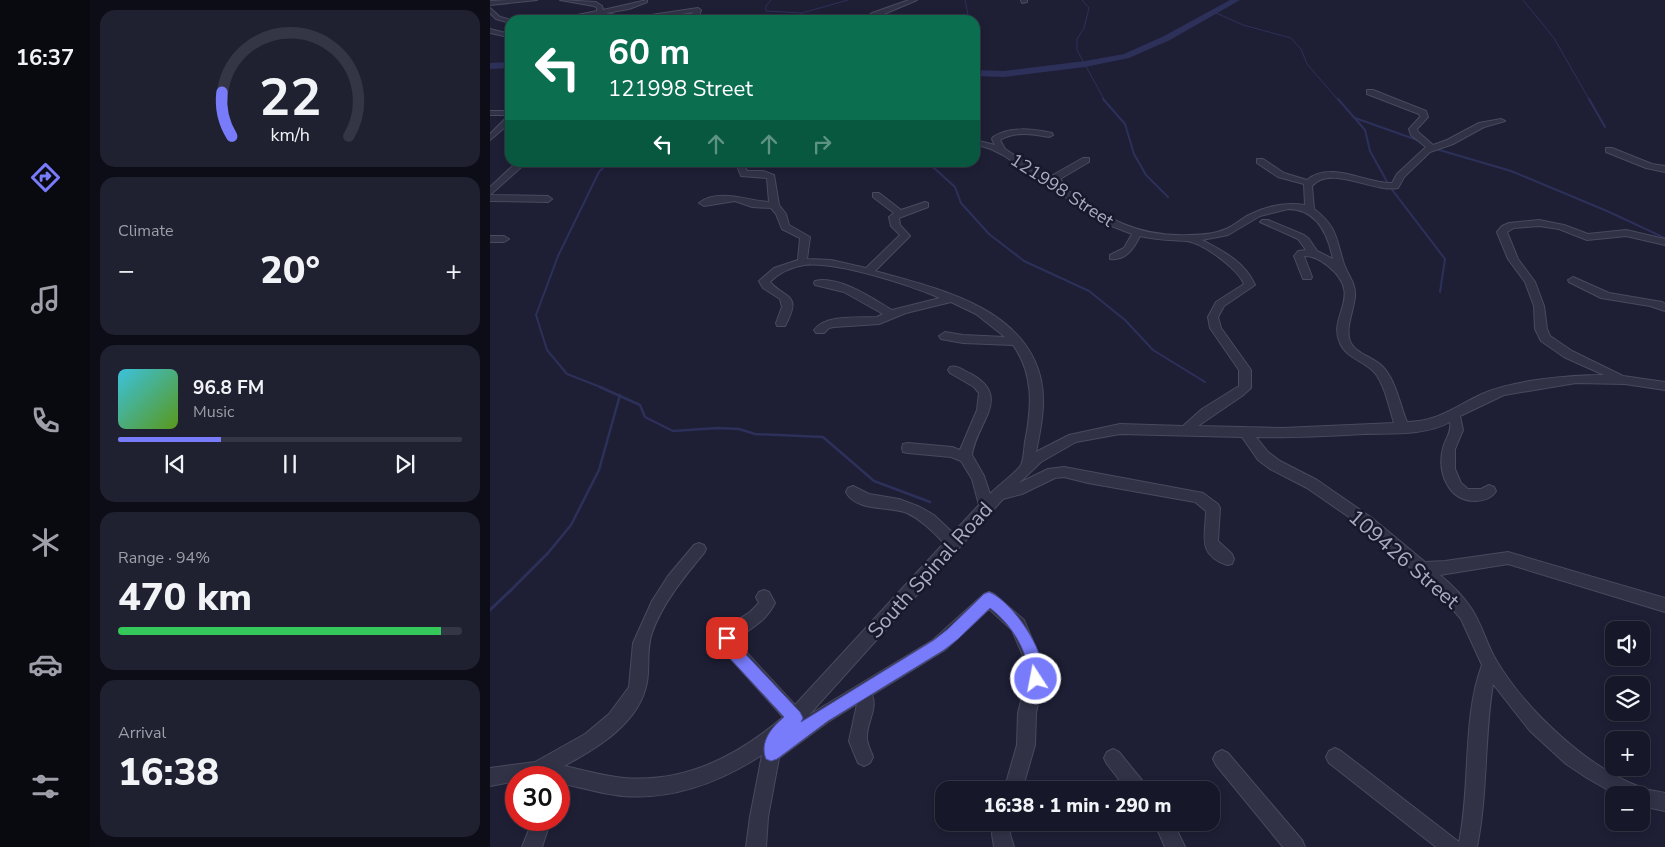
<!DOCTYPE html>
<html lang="en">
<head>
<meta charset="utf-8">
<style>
  body { margin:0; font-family:"Nunito Sans",sans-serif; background:#1f2030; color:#f1f3f6; height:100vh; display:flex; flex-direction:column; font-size:19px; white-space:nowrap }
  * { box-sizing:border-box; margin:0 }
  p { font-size:16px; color:#9e9fa8 }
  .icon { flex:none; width:28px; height:28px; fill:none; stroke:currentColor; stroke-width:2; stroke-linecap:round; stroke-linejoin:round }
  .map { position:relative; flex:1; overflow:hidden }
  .sheet { display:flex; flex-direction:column; gap:10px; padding:10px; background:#0c0d16; width:400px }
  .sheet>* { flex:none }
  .banner { position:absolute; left:15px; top:15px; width:475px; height:152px; border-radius:15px; box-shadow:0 2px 8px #0003,0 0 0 1px #353645; background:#0b6e4f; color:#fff; overflow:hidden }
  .fabs { position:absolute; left:1115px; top:621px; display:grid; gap:10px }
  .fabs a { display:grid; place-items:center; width:45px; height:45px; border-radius:10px; background:#161728; box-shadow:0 2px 8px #0003,0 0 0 1px #353645; font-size:25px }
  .speed { position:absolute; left:15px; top:766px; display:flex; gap:10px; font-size:25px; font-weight:700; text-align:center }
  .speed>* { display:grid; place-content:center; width:65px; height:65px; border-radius:50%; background:#161728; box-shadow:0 2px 8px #0003,0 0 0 1px #353645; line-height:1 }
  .speed .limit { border:8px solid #d22; background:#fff; color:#111 }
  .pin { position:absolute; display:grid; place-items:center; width:42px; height:42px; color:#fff; margin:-21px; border-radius:10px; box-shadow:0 2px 8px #0006 }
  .me { position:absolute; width:55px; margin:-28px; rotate:349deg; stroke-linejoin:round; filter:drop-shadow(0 0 4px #0008) }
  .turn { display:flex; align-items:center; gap:18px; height:105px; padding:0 20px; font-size:22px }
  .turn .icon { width:65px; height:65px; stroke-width:2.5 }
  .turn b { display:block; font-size:35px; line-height:42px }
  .lanes { display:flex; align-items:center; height:48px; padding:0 20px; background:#0003; justify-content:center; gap:25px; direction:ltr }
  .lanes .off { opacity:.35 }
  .big { font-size:38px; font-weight:800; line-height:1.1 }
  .sheet .widget { flex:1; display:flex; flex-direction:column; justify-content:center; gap:8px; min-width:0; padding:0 18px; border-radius:15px; background:#1f2030 }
  .sheet .dial { align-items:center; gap:0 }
  .dial svg { height:130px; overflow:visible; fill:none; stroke:#353645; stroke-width:7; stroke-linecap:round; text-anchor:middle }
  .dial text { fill:#f1f3f6; stroke:none }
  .song { display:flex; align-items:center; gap:15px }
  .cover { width:60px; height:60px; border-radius:8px; background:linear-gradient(135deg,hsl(190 70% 55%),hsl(90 70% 35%)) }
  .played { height:5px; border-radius:2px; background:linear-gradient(90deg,#787cfb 30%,#353645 30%) }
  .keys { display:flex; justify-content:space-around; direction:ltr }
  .heat { display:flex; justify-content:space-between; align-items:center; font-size:28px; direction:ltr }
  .charge { height:8px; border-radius:4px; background:linear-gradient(90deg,#34c759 94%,#353645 0) }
  .trip { position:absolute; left:445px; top:781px; width:285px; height:50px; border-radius:15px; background:#161728; box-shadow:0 2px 8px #0003,0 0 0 1px #353645; font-weight:800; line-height:50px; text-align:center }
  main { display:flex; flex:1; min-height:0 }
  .tabs { display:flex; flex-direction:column; width:90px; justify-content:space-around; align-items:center; background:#090910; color:#9e9fa8 }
  .tabs .icon { width:35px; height:35px }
  .tabs .active { color:#787cfb }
  .tabs b { font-size:22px; color:#f1f3f6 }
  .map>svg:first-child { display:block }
</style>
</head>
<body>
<main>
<nav class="tabs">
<b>16:37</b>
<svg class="icon active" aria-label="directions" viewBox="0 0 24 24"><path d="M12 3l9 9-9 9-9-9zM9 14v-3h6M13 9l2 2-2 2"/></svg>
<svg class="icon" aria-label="music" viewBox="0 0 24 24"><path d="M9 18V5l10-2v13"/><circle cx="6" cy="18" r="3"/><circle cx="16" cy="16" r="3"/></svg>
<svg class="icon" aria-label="phone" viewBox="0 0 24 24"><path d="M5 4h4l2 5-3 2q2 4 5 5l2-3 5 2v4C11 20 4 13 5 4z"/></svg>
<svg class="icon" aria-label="climate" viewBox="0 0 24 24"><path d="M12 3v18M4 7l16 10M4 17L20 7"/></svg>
<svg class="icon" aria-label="car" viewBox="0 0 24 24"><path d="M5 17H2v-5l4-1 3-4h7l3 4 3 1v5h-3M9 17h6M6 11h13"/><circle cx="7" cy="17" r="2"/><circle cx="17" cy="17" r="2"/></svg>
<svg class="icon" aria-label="filters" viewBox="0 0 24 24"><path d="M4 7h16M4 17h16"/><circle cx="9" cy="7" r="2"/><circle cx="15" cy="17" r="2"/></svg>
</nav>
<section class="sheet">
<div class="widget dial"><svg viewBox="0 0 100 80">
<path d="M14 69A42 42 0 1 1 86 69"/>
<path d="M14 69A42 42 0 0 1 8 42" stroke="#787cfb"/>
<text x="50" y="56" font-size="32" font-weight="700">22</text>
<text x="50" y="72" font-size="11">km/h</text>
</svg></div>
<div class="widget"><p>Climate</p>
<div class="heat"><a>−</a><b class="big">20°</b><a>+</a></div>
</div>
<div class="widget">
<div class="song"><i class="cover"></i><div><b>96.8 FM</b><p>Music</p></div></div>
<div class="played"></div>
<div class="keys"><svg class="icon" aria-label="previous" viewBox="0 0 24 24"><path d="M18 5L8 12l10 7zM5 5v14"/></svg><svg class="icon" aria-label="pause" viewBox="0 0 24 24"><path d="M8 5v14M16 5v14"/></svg><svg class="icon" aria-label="next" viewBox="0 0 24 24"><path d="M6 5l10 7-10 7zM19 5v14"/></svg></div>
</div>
<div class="widget"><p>Range · 94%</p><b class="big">470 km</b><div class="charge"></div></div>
<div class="widget"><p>Arrival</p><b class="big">16:38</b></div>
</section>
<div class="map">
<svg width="1175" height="847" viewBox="0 0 1175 847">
  <rect width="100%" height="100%" fill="#1e1f35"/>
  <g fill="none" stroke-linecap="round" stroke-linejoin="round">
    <path stroke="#2d3059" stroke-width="1" d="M281 0 276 6V11L312 13 313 20
      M475 0 479 20
      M592 0 599 8 594 28 587 39V50L615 101
      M1033 0 1064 38 1100 101
      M724 12 753 25 801 38 811 49 817 64 849 101
      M312 13 358 0"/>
    <path stroke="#2d3059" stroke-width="2" d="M613 99 635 124 644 154 656 175 678 197
      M848 99 875 130 880 151 900 187 955 259 950 292
      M1099 99 1115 127
      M865 118 930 141
      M946 149 1021 171 1117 211 1175 238
      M371 162H393
      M406 162 432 163 444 168 465 187 471 203 499 234 534 261 599 291 635 320 663 350 715 382
      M113 388 77 374 57 350 46 315 68 256 109 172 119 162"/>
    <path stroke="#2d3059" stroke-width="2.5" d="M110 387 150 405 155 417 183 431 228 428 249 429 265 434 333 437 384 481 440 502
      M20 591 58 553 81 525 109 470 130 395"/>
    <path stroke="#2d3059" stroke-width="3" d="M0 610 21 590"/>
    <path fill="#2d3059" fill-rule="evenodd" d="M740 0H750L680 40 639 58 595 67 514 77 485 76V70L514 71 595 61 634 54 674 36Z
      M20 62V68L0 69V63Z"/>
    <g stroke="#494a5e" stroke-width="2">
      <path id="minor" d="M18 0H47L0 5V1Z
        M70 0 106 2 112 6 113 10 157 0V2L139 9 116 13 141 18 208 8 211 10 209 16 199 20H190L204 12 153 20H131L106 15 77 20H63L107 11V8L104 6Z
        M419 0H427L380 20H373L382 13Z
        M531 0H537V2L532 3Z
        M0 8 10 17 22 20H20V23L6 19 0 13Z
        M0 29 16 33 17 34 14 36 0 33Z
        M877 90H883L936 111 938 117 927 129 928 132 943 145 957 140 989 123 1011 119 1015 121 994 127 963 144 940 152 914 177 908 188C884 193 840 164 822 186L824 209C848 227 846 240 854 264 858 275 866 284 865 296 864 311 855 327 860 341 865 354 884 357 893 367 906 381 910 405 917 422 949 421 964 407 992 394 1023 380 1080 375 1114 375L1074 357 1051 341 1045 329 1044 306 1035 282 1018 259 1007 232 1012 226 1019 223 1049 220 1074 225 1098 234 1136 230 1175 239V245L1136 236 1097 240 1069 229 1049 226 1024 228 1017 232 1028 259 1045 282 1054 306 1057 329 1060 336 1082 351 1133 376 1175 382V390L1135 384 1086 383 1014 395 970 416 973 430 965 449V469L971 483 978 489H991L999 485 1004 487 1006 491C1002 498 993 501 985 501 958 501 947 472 953 448 955 439 962 433 960 422 935 436 901 433 873 434 838 436 802 438 766 437L778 452 790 461 827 480 882 518 935 562 955 561 1018 552 1175 598V612L1018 564 950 575C961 584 973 596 981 608 992 624 996 643 1006 660 1035 709 1098 769 1153 788 1160 791 1168 791 1175 793V811L1151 806V795H1127L1097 778 1076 764 1040 731 1003 684C994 738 998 793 987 847H946L839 763 836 757 839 751 845 748 851 751 969 842C981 787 972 717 992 665L971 619 946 590 872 526 817 488 780 469 768 460 752 437 630 434 586 442 551 462 529 483 558 469 574 467 713 493 728 504 730 508 728 541 742 554 744 559 742 564 737 565C706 554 716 535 716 511L705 502 598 483 574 477 565 478 532 494 513 499 319 715 443 640 494 594 499 592 504 594 534 620 555 670 546 713 545 745 532 790H514L527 745 528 713 539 670 522 630 499 609 455 650 382 695C388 709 376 724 377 738 377 744 381 751 383 757L380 763 374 766 368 763 359 741 367 704 338 722 289 758 278 817 276 847H256L260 817 272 755C230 782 184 800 133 796 112 794 90 787 69 783V778H26V781L0 786V768L45 762 95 734 119 714 139 687 143 643 162 601 178 576 204 545 209 543 214 545 216 549 214 553C194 577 172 604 162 633 156 650 160 665 157 682 150 723 107 748 74 766 94 770 113 776 134 778 195 783 248 756 293 717L232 649 230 644 232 630 260 612 269 603 266 597 269 592 274 590 279 592 285 603C276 621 262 628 246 639V641L305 705 454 543C443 532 432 520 417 513 400 506 366 512 356 492L358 488 363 486 379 494 409 499 430 507 444 515 463 533 489 505 482 479 471 461 461 457 418 453 413 452 412 448 413 444 418 443 462 447 470 450 487 410 489 393 484 387 460 373 458 370 460 367C468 365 474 371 481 374 523 397 486 423 482 455L494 476 500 494C507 486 525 474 531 465 534 459 534 448 535 442 542 407 544 374 523 345L473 343 451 339 449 336 455 332 473 335 515 337 486 314 461 302 416 313 389 324 344 327 339 328 334 333H326L324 330C336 314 369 318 387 317L393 314 354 292 325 285 324 283 325 281C349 275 383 299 402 310L450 298C419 285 347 261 314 265 301 267 289 273 280 282 295 299 313 293 295 326H287L286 323 292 307 290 299 273 288 269 281 284 268 308 260 310 238 292 229 286 214 281 208 262 207 245 201 214 206 209 203C229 188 258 201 279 202L277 178 251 176 247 166 248 164H254L257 171H273L284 175 289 205 296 214 299 225 320 237 317 259 341 260 376 268 410 235 401 226 399 217 404 213 383 197V193H389L411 210 435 202 438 203V207L409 218 410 225 420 236 385 271C446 288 535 307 551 380 556 403 551 428 546 452L579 435 630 424 693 426 712 409 749 386V370L720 328 718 317 726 302 754 284C748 269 713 243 697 241 681 240 666 240 650 236 644 248 636 261 620 259V255L634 248 642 234 614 223 513 155 501 149 485 144V140L505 145 502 139 503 137C521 126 542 129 562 133L563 135 559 137C543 134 525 131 510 140L515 149 561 179 563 175 593 158H599V162L570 179 578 188 577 190C620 219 645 237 699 235 711 235 725 234 736 229 745 225 751 219 759 215 776 206 796 202 815 205L814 184 788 177 767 163V159H773L794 173 817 180C841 160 876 184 902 183L907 174 936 147 921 135 919 129 930 117 929 114 877 94ZM798 209C827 209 838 234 843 259L827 251 819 239 814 235 778 220H772L770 222 808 239 816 250 808 251 804 256 813 279H821L822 277 814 256C824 256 831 260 838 266 875 296 837 315 850 343 857 359 875 361 885 373 895 386 899 407 904 423L793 428 708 426 752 396 761 388V370L731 328 728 317 734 306 765 285C755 262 733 251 712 240L738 235 770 216Z
        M0 111H20V115H0Z
        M17 117H20V123L0 140V134Z
        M1116 148H1122L1162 164 1175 166V172L1156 168 1116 152Z
        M27 162H37L0 195V187Z
        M0 195 58 196 62 199 58 202 0 201Z
        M0 236H14L19 239 14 242H0Z
        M1083 277 1119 293 1172 302 1175 304V311L1160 306 1111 298 1079 282 1078 280Z
        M623 749 629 752 655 784 658 790H637L617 764 614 758 617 752Z
        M732 750 738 753 812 840 815 847H793L726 765 723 759 726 753Z
        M43 820H61L52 847H32Z
        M504 822H522L520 834 524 847H504L502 834Z
        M664 822H683L695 847H675Z"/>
    </g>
    <use href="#minor" fill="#313246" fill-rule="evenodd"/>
  </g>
  <path fill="#787cfb" stroke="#4e51a3" d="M499 592C524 602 562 659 552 685L546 687 541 685C538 677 539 669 537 662 531 640 517 621 500 608L468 639 454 650 338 721 287 759 281 761 276 759C269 742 282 727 294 717L236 654 230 638 232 633 237 631 242 633 247 645 310 712 313 718 311 722 444 640 458 629 494 594Z"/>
  <g text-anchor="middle" stroke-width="5" stroke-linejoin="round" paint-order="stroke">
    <g font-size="18" fill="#aaabc3" stroke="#17182a">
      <text transform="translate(572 190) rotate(33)" y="6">121998 Street</text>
    </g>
    <g font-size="21" fill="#aaabc3" stroke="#17182a">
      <text transform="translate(914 559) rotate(41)" y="7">109426 Street</text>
      <text transform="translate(440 570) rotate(-48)" y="7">South Spinal Road</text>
    </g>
  </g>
</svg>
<div class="fabs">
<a><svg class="icon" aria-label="sound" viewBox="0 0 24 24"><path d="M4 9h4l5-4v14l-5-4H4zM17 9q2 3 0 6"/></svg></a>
<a><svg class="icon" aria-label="layers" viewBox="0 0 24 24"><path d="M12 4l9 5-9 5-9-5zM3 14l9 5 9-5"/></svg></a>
<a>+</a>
<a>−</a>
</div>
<div class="speed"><div class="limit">30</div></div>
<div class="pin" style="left:237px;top:638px;background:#d93025"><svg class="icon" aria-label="arrive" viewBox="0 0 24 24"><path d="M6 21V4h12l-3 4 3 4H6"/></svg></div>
<svg class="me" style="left:546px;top:679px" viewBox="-20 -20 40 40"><circle r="17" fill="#787cfb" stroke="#fff" stroke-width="3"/><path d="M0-11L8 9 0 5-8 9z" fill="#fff"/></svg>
<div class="trip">16:38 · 1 min · 290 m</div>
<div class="banner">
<div class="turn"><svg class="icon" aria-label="left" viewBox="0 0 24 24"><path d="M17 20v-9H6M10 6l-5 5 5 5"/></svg><div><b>60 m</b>121998 Street</div></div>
<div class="lanes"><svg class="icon" aria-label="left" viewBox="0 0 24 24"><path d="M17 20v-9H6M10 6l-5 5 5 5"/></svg><svg class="icon off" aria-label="ahead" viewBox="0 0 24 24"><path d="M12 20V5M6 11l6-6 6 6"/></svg><svg class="icon off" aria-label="ahead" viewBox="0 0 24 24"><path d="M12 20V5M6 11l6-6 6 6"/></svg><svg class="icon off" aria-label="right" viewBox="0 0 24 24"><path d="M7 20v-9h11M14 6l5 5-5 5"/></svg></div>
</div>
</div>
</main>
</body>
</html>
